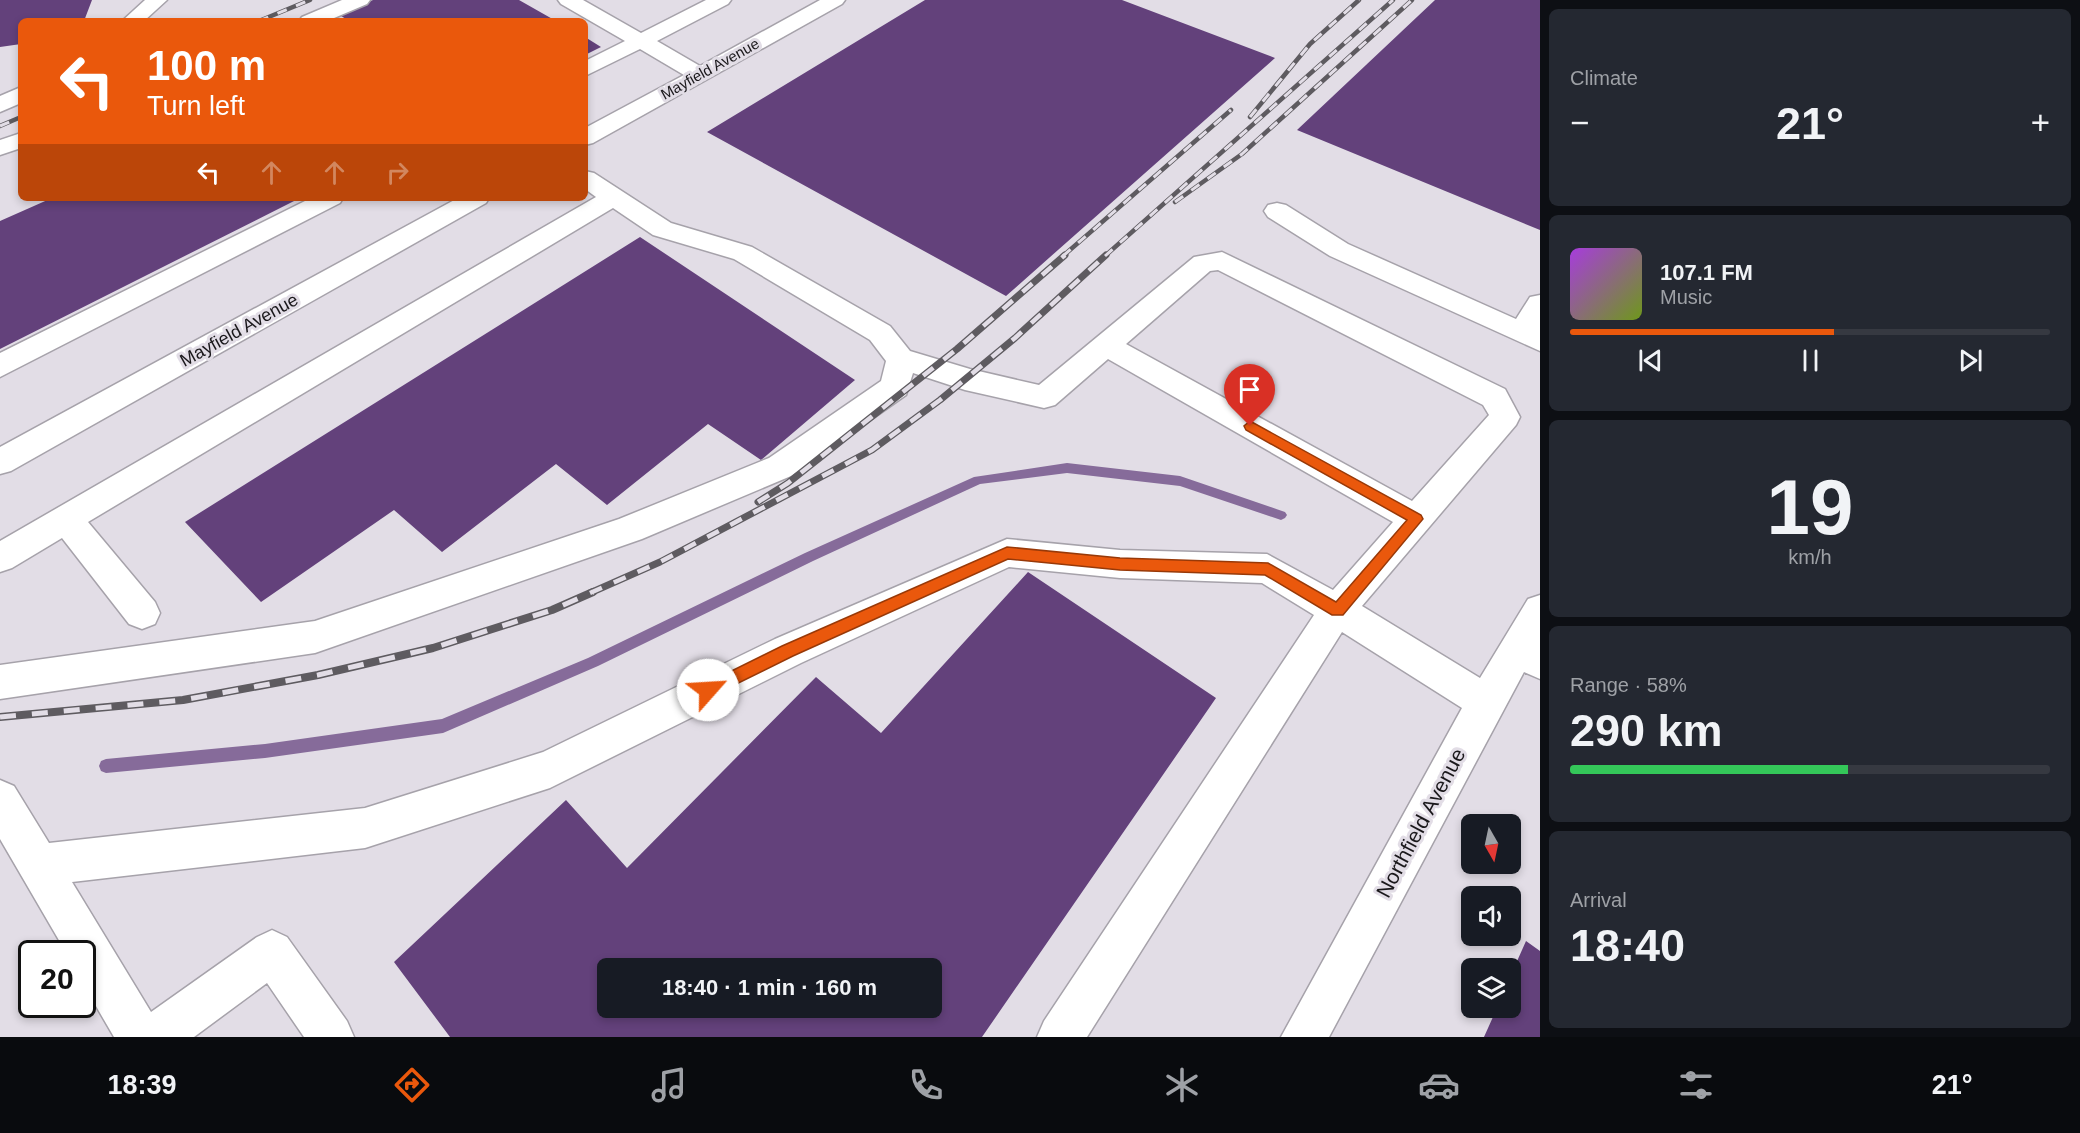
<!DOCTYPE html>
<html lang="en">
<head>
<meta charset="utf-8">
<style>
  body { margin:0; font-family:Arial,sans-serif; background:#242831; color:#f1f3f6; height:100vh; display:flex; flex-direction:column; font-size:22px; white-space:nowrap }
  * { box-sizing:border-box; margin:0 }
  p { font-size:20px; color:#9ea1a6 }
  .icon { flex:none; width:33px; height:33px; fill:none; stroke:currentColor; stroke-width:2; stroke-linecap:round; stroke-linejoin:round }
  .map { position:relative; flex:1; overflow:hidden }
  .panel { display:flex; flex-direction:column; gap:9px; padding:9px; background:#0d0f14; width:540px }
  .panel>* { flex:none }
  .guide { position:absolute; left:18px; top:18px; width:570px; height:183px; border-radius:9px; box-shadow:0 3px 9px #0003; background:#ea580c; color:#fff; overflow:hidden }
  .needle { width:39px; rotate:171deg }
  .buttons { position:absolute; left:1461px; top:814px; display:grid; gap:12px }
  .buttons a { display:grid; place-items:center; width:60px; height:60px; border-radius:9px; background:#171b24; box-shadow:0 3px 9px #0003; font-size:30px }
  .speed { position:absolute; left:18px; top:940px; display:flex; gap:12px; font-size:30px; font-weight:700; text-align:center }
  .speed>* { display:grid; place-content:center; width:78px; height:78px; border-radius:50%; background:#171b24; box-shadow:0 3px 9px #0003; line-height:1 }
  .speed .limit { border:3px solid #111; border-radius:9px; background:#fff; color:#111 }
  .pin { position:absolute; display:grid; place-items:center; width:51px; height:51px; color:#fff; margin:-62px -26px; border-radius:50% 50% 50% 0; rotate:-45deg; box-shadow:0 0 6px #0007 }
  .pin .icon { rotate:45deg }
  .me { position:absolute; width:66px; margin:-33px; rotate:64deg; stroke-linejoin:round; filter:drop-shadow(0 0 4px #0008) }
  .turn { display:flex; align-items:center; gap:21px; height:126px; padding:0 30px; font-size:27px }
  .turn .icon { width:78px; height:78px; stroke-width:2.5 }
  .turn b { display:block; font-size:42px; line-height:51px }
  .lanes { display:flex; align-items:center; height:57px; padding:0 30px; background:#0003; justify-content:center; gap:30px; direction:ltr }
  .lanes .off { opacity:.35 }
  .big { font-size:45px; font-weight:600; line-height:1.1 }
  .panel .widget { flex:1; display:flex; flex-direction:column; justify-content:center; gap:9px; min-width:0; padding:0 21px; border-radius:9px; background:#242831 }
  .panel .dial { align-items:center; gap:0 }
  .dial b { font-size:78px; line-height:1 }
  .song { display:flex; align-items:center; gap:18px }
  .cover { width:72px; height:72px; border-radius:9px; background:linear-gradient(135deg,hsl(280 70% 55%),hsl(80 70% 35%)) }
  .played { height:6px; border-radius:3px; background:linear-gradient(90deg,#ea580c 55%,#363941 55%) }
  .keys { display:flex; justify-content:space-around; direction:ltr }
  .heat { display:flex; justify-content:space-between; align-items:center; font-size:33px; direction:ltr }
  .charge { height:9px; border-radius:4px; background:linear-gradient(90deg,#34c759 58%,#363941 0) }
  .trip { position:absolute; left:597px; top:958px; width:345px; height:60px; border-radius:9px; background:#171b24; box-shadow:0 3px 9px #0003; font-weight:600; line-height:60px; text-align:center }
  .tab-bar { display:flex; height:96px; justify-content:space-around; align-items:center; background:#090b0e; color:#9ea1a6 }
  .tab-bar .icon { width:42px; height:42px }
  .tab-bar .current { color:#ea580c }
  .tab-bar b { font-size:27px; color:#f1f3f6 }
  main { display:flex; flex:1; min-height:0 }
  .map>svg:first-child { display:block }
</style>
</head>
<body>
<main>
<div class="map">
<svg width="1540" height="1037" viewBox="0 0 1540 1037">
  <rect width="100%" height="100%" fill="#e2dde6"/>
  <g fill="none" stroke-linecap="round" stroke-linejoin="round">
    <path fill="#866b9a" fill-rule="evenodd" d="M1067 463 1180 476 1285 512 1287 515 1285 518 1281 520 1180 486 1067 473 980 484 813 561 598 666 443 733 265 758 106 773 101 771 99 766 101 761 106 759 265 744 442 719 588 658 805 553 974 477Z"/>
  </g>
  <path fill="#63417b" fill-rule="evenodd" d="M0 0H92L84 21H21V44L0 47Z
    M373 0H519L556 21H349L338 14Z
    M925 0H1122L1275 58 1006 296 707 132Z
    M1435 0H1540V230L1297 130Z
    M585 37 601 47 585 55Z
    M52 198H300L0 349V221Z
    M640 237 855 380 761 460 708 424 607 505 556 464 442 552 394 510 261 602 185 522Z
    M1028 572 1216 698 982 1037H450L394 962 566 800 627 868 816 677 881 733ZM608 969H932V1008H608Z
    M1526 941 1540 951V1037H1484L1497 1008H1510V977Z"/>
  <g fill="none" stroke-linecap="round" stroke-linejoin="round">
    <g stroke="#a6a2aa" stroke-width="3">
      <path id="minor" d="M145 0H167L144 21H122Z
        M342 0H370L367 4 327 21H299L302 17Z
        M558 0H583L641 33 706 0H731L728 4 657 41 700 66 820 0H845L842 4 593 143 585 145V128L684 75 640 49 585 76V61L625 41 561 4Z
        M21 87V103L0 112V96Z
        M21 133V148L0 155V140Z
        M585 171 594 173 671 223 752 247 890 326 910 351 970 369 1039 385 1194 257 1222 252 1505 389 1520 417 1516 425 1362 606 1480 678 1528 599 1540 595V679L1524 672 1329 1037H1281L1462 708 1342 632 1087 1037H1037L1044 1021 1314 615 1262 583 1120 578 1009 567 801 663 550 788 365 848 72 882 151 1012 257 937 272 930 287 937 347 1021 354 1037H304L267 983 194 1037H114L82 982V954H67L0 839V780L14 786 49 843 365 808 543 752 775 639 1007 539 1120 550 1267 554 1333 590 1393 522 1108 359 1055 405 1044 408 965 390 913 373 906 395 791 476 642 539 315 653 0 699V665L315 621 619 519 769 458 881 381 886 361 870 340 734 259 653 235 613 208 88 522 155 602 160 613 155 624 142 629 129 624 62 538 12 568 0 572V541L596 197 585 189ZM1218 270 1483 405 1489 415 1412 501 1126 344 1210 271Z
        M311 198H343L340 203 0 377V353Z
        M458 198H489L486 203 11 471 0 474V447Z
        M1277 203 1286 205 1348 244 1516 319 1530 297 1540 295V351L1330 256 1268 217 1264 211 1268 205Z"/>
    </g>
    <use href="#minor" fill="#fff" fill-rule="evenodd"/>
    <g stroke="#5e5b60" stroke-width="4.5">
      <path id="rail-far2" d="M259 21 310 0
        M1250 117 1310 44 1359 0
        M0 126 21 117
        M1175 202 1242 154 1412 0
        M1063 256 1231 110
        M1105 256 1393 0"/>
    </g>
    <g stroke="#5e5b60" stroke-width="7">
      <path id="rail-far1" d="M758 502 788 483 957 349 1065 255
        M590 593 660 562 872 450 940 400 1015 338 1106 255"/>
    </g>
    <g stroke="#5e5b60" stroke-width="8">
      <path id="rail" d="M0 717 183 700 318 675 433 648 552 610 593 592"/>
    </g>
    <use href="#rail-far2" stroke="#e2dde6" stroke-width="3" stroke-dasharray="10" stroke-linecap="butt"/>
    <use href="#rail-far1" stroke="#e2dde6" stroke-width="4.5" stroke-dasharray="13" stroke-linecap="butt"/>
    <use href="#rail" stroke="#e2dde6" stroke-width="5" stroke-dasharray="16" stroke-linecap="butt"/>
  </g>
  <path fill="#ea580c" stroke="#983908" stroke-width="1.5" d="M1250 421 1421 515 1423 519 1343 615H1332L1265 575 1120 570 1008 559 793 656 714 695H703L701 690 703 685 782 646 1007 547 1120 558 1268 563 1336 602 1407 520 1246 430 1244 426Z"/>
  <g text-anchor="middle" stroke-width="6" stroke-linejoin="round" paint-order="stroke">
    <g font-size="15" fill="#1a181b" stroke="#e2dde6">
      <text transform="translate(710 69) rotate(-29)" y="5">Mayfield Avenue</text>
    </g>
    <g font-size="18" fill="#1a181b" stroke="#e2dde6">
      <text transform="translate(239 330) rotate(-29)" y="6">Mayfield Avenue</text>
    </g>
    <g font-size="21" fill="#1a181b" stroke="#e2dde6">
      <text transform="translate(1421 823) rotate(-62)" y="7">Northfield Avenue</text>
    </g>
  </g>
</svg>
<div class="buttons">
<a><svg class="needle" viewBox="-14 -14 28 28"><path d="M0-13l5 13h-10z" fill="#e53935"/><path d="M0 13l5-13h-10z" fill="#9ea1a6"/></svg></a>
<a><svg class="icon" aria-label="sound" viewBox="0 0 24 24"><path d="M4 9h4l5-4v14l-5-4H4zM17 9q2 3 0 6"/></svg></a>
<a><svg class="icon" aria-label="layers" viewBox="0 0 24 24"><path d="M12 4l9 5-9 5-9-5zM3 14l9 5 9-5"/></svg></a>
</div>
<div class="speed"><div class="limit">20</div></div>
<div class="pin" style="left:1250px;top:426px;background:#d93025"><svg class="icon" aria-label="arrive" viewBox="0 0 24 24"><path d="M6 21V4h12l-3 4 3 4H6"/></svg></div>
<svg class="me" style="left:708px;top:690px" viewBox="-20 -20 40 40"><circle r="19" fill="#fff"/><path d="M0-13L10 11 0 6-10 11z" fill="#ea580c"/></svg>
<div class="trip">18:40 · 1 min · 160 m</div>
<div class="guide">
<div class="turn"><svg class="icon" aria-label="left" viewBox="0 0 24 24"><path d="M17 20v-9H6M10 6l-5 5 5 5"/></svg><div><b>100 m</b>Turn left</div></div>
<div class="lanes"><svg class="icon" aria-label="left" viewBox="0 0 24 24"><path d="M17 20v-9H6M10 6l-5 5 5 5"/></svg><svg class="icon off" aria-label="ahead" viewBox="0 0 24 24"><path d="M12 20V5M6 11l6-6 6 6"/></svg><svg class="icon off" aria-label="ahead" viewBox="0 0 24 24"><path d="M12 20V5M6 11l6-6 6 6"/></svg><svg class="icon off" aria-label="right" viewBox="0 0 24 24"><path d="M7 20v-9h11M14 6l5 5-5 5"/></svg></div>
</div>
</div>
<section class="panel">
<div class="widget"><p>Climate</p>
<div class="heat"><a>−</a><b class="big">21°</b><a>+</a></div>
</div>
<div class="widget">
<div class="song"><i class="cover"></i><div><b>107.1 FM</b><p>Music</p></div></div>
<div class="played"></div>
<div class="keys"><svg class="icon" aria-label="previous" viewBox="0 0 24 24"><path d="M18 5L8 12l10 7zM5 5v14"/></svg><svg class="icon" aria-label="pause" viewBox="0 0 24 24"><path d="M8 5v14M16 5v14"/></svg><svg class="icon" aria-label="next" viewBox="0 0 24 24"><path d="M6 5l10 7-10 7zM19 5v14"/></svg></div>
</div>
<div class="widget dial"><b>19</b><p>km/h</p></div>
<div class="widget"><p>Range · 58%</p><b class="big">290 km</b><div class="charge"></div></div>
<div class="widget"><p>Arrival</p><b class="big">18:40</b></div>
</section>
</main>
<nav class="tab-bar">
<b>18:39</b>
<svg class="icon current" aria-label="directions" viewBox="0 0 24 24"><path d="M12 3l9 9-9 9-9-9zM9 14v-3h6M13 9l2 2-2 2"/></svg>
<svg class="icon" aria-label="music" viewBox="0 0 24 24"><path d="M9 18V5l10-2v13"/><circle cx="6" cy="18" r="3"/><circle cx="16" cy="16" r="3"/></svg>
<svg class="icon" aria-label="phone" viewBox="0 0 24 24"><path d="M5 4h4l2 5-3 2q2 4 5 5l2-3 5 2v4C11 20 4 13 5 4z"/></svg>
<svg class="icon" aria-label="climate" viewBox="0 0 24 24"><path d="M12 3v18M4 7l16 10M4 17L20 7"/></svg>
<svg class="icon" aria-label="car" viewBox="0 0 24 24"><path d="M5 17H2v-5l4-1 3-4h7l3 4 3 1v5h-3M9 17h6M6 11h13"/><circle cx="7" cy="17" r="2"/><circle cx="17" cy="17" r="2"/></svg>
<svg class="icon" aria-label="filters" viewBox="0 0 24 24"><path d="M4 7h16M4 17h16"/><circle cx="9" cy="7" r="2"/><circle cx="15" cy="17" r="2"/></svg>
<b>21°</b>
</nav>
</body>
</html>
